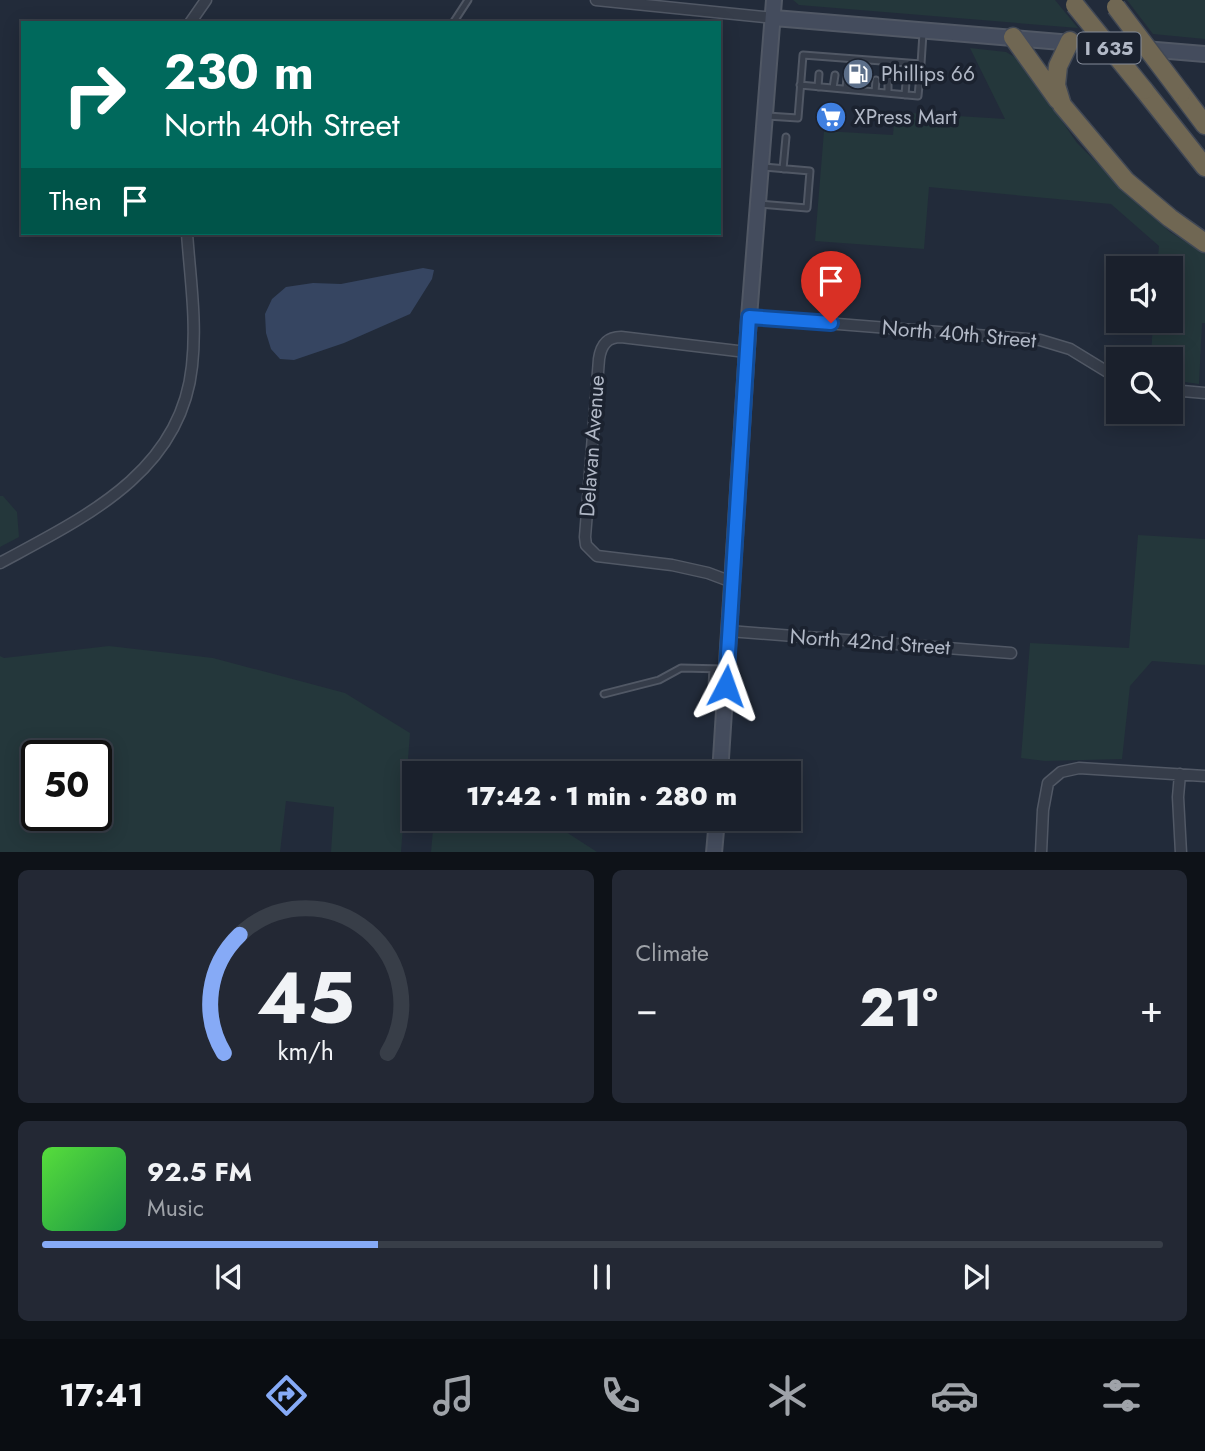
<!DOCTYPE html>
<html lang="en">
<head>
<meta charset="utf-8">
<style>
  body { margin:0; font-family:Jost,sans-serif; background:#232834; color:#f1f3f6; height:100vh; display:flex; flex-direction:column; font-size:26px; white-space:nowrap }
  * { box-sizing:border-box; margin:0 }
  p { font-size:23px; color:#9fa3a9 }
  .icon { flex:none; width:38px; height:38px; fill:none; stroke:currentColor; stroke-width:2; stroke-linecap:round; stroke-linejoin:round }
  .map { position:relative; height:852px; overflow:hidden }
  .sheet { display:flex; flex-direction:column; gap:18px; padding:18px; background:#0e1218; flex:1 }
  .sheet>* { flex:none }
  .guide { position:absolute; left:21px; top:21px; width:700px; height:214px; border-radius:0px; box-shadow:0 4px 18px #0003,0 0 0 2px #383e48; background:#00695c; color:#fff; overflow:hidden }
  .fabs { position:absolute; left:1106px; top:256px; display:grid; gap:14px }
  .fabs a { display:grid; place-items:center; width:77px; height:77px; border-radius:0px; background:#1a202c; box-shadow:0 4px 18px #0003,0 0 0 2px #383e48; font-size:35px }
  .speed { position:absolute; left:21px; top:740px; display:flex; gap:14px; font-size:35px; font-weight:700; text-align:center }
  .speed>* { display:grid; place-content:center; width:91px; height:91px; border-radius:50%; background:#1a202c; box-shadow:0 4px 18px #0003,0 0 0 2px #383e48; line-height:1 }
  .speed .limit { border:4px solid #111; border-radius:10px; background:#fff; color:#111 }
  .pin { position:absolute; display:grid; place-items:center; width:60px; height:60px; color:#fff; margin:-72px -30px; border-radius:50% 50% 50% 0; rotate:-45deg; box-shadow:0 0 7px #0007 }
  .pin .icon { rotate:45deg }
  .me { position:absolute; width:77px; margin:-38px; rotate:4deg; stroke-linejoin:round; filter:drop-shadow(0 0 5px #0008) }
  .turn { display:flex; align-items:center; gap:24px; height:147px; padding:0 28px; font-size:32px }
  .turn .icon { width:91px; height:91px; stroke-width:2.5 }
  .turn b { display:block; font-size:49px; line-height:60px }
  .then { display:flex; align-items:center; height:66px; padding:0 28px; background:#0003; gap:14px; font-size:26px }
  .big { font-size:52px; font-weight:800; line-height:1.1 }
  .sheet .widget { flex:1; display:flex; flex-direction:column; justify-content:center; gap:10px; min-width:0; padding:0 24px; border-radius:10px; background:#232834 }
  .sheet .dial { align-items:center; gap:0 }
  .dial svg { height:182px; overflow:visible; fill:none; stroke:#383e48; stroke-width:7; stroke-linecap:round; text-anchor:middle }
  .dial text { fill:#f1f3f6; stroke:none }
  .song { display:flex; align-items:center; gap:21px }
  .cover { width:84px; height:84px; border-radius:10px; background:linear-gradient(135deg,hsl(110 70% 55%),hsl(140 70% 35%)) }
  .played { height:7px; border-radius:4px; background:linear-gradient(90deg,#86aaf6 30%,#383e48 30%) }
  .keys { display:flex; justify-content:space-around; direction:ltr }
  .heat { display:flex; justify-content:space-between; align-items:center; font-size:38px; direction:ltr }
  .sheet .tiles { flex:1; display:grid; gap:18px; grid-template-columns:1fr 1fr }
  .widget:last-child { grid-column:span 2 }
  .trip { position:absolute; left:402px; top:761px; width:399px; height:70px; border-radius:0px; background:#1a202c; box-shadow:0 4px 18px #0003,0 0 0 2px #383e48; font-weight:800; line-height:70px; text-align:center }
  .tabs { display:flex; height:112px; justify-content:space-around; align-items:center; background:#0a0d12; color:#9fa3a9 }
  .tabs .icon { width:49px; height:49px }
  .tabs .current { color:#86aaf6 }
  .tabs b { font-size:32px; color:#f1f3f6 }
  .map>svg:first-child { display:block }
</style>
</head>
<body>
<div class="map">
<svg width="1205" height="853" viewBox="0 0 1205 853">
  <rect width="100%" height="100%" fill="#222b3a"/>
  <path fill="#24373b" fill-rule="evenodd" d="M793 0H1055L1078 28 799 5Z
    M1127 0H1205V39L1153 34Z
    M970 48 1006 52 1020 60 1077 143 1123 189 1170 232 1205 254V323H1202L1199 384 1171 380V359H1151L1153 320H1171V268H1157L1159 246 1111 204 929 187 924 249 815 241 824 131 893 135 895 112 1005 119Z
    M0 496H3L17 512 19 537 0 547Z
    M1138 535 1205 539V665L1152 661 1130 686 1122 759 1045 761 1021 758 1030 643 1129 648Z
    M109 646 213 658 345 693 410 733 401 852H331L334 807 286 801 280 852H0V656L4 658ZM37 756H96V816H37Z
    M434 819H546L597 852H431Z"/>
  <path fill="#364561" d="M423 268 434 270 432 279 410 314 344 343 294 360 280 359 271 349 266 333 265 314 272 299 286 287 313 283 341 284Z"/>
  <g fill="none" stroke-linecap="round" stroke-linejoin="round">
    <g stroke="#515865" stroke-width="9">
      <path id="lane" d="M453 23 468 0
        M800 85 918 96 921 64
        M818 87 819 74
        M833 88 835 75
        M846 89 847 77
        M861 90 862 78
        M875 92 876 80
        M888 93V81
        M905 95 906 82
        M767 116 798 118 803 55 921 64 923 33
        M783 169 786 137
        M758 204 807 208 810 171 764 167
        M713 669 711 702H723
        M604 694 659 680 681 668 724 669"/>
    </g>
    <g stroke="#515865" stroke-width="13">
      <path id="street" d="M596 0 774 18
        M190 23 206 0
        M749 317 1040 340 1070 349 1106 371 1118 376
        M1171 390 1205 393
        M0 563C83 518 181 473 192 366 197 321 190 277 187 233
        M732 582 708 573 672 565 597 556 586 545 585 537 599 359C601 345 607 337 621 337L746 352
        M729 631 1011 653
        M1180 774 1178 797 1181 853
        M1041 853 1043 810 1048 783 1061 772 1079 768 1205 776"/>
    </g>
    <g stroke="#515865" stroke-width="18">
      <path id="secondary" d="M774 18 1205 54
        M720 774 749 317 774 0
        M714 853 717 819"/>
    </g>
    <g stroke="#414855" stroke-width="21">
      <path id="highway" d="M1013 37 1058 100
        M1070 41 1058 66 1056 85 1062 105 1126 181 1170 218 1205 243
        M1144 90 1205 167
        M1181 93 1205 125"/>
    </g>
    <use href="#lane" stroke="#363d4a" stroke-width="5"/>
    <use href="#street" stroke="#363d4a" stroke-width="10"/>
    <use href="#secondary" stroke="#444c5d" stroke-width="14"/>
    <use href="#highway" stroke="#706753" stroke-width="18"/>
    <g stroke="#414855" stroke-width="21" stroke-linecap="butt">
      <path id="highway-bridge" d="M1075 5 1144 90
        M1116 7 1181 93"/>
    </g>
    <use href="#highway-bridge" stroke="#706753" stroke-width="18"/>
  </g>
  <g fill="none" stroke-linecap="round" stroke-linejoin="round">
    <g stroke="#114b97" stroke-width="18">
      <path id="route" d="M726 686 749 317 831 323"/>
    </g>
    <use href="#route" stroke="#1a73e8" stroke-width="12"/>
  </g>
  <defs>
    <g id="fuel-disc" transform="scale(1.575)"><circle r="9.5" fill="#5c6f8a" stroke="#1b222f"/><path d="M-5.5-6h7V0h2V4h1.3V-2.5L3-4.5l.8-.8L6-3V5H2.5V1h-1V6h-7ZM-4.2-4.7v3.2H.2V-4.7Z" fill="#fff"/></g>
    <g id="supermarket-disc" transform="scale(1.575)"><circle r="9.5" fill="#3f7fe0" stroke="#1b222f"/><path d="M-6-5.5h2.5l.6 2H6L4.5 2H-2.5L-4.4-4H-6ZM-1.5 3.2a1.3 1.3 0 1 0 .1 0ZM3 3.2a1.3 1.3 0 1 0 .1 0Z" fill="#fff"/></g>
  </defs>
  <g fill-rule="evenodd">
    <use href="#fuel-disc" x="858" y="74"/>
    <use href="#supermarket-disc" x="831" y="117"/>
  </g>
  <g text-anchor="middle" stroke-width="7" stroke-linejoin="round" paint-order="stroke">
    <rect fill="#1b222f" stroke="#848b99" stroke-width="2" x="1077.5" y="32.5" width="63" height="31" rx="5"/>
    <g font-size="19" font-weight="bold" fill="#b1b8c6">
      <text x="1109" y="55">I 635</text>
    </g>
    <g font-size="21" fill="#b1b8c6" stroke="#1b222f" text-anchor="start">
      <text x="881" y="81">Phillips 66</text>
      <text x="854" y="124">XPress Mart</text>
    </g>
    <g font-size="21" fill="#b1b8c6" stroke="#1b222f">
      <text transform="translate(959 334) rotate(5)" y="7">North 40th Street</text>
      <text transform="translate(592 446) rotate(-86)" y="7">Delavan Avenue</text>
      <text transform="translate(870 642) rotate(4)" y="7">North 42nd Street</text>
    </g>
  </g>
</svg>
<div class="fabs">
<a><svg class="icon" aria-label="sound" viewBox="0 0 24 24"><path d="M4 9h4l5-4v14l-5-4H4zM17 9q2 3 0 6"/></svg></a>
<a><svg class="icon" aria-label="search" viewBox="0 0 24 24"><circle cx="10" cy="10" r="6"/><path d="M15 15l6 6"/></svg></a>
</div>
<div class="speed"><div class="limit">50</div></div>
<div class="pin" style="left:831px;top:323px;background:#d93025"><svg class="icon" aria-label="arrive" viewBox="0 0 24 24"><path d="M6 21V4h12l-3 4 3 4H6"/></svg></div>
<svg class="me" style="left:726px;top:686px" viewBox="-20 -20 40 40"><path d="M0-17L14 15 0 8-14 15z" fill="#1a73e8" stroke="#fff" stroke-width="4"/></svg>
<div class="trip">17:42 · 1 min · 280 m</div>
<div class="guide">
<div class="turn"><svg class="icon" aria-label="right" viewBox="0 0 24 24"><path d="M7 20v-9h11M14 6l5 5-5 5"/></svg><div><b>230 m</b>North 40th Street</div></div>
<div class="then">Then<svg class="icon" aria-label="arrive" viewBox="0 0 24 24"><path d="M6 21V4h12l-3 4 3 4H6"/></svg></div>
</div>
</div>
<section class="sheet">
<div class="tiles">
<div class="widget dial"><svg viewBox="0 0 100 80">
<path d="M14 69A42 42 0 1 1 86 69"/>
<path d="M14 69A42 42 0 0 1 21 17" stroke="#86aaf6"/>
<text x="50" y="56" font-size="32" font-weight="700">45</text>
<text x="50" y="72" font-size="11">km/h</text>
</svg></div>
<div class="widget"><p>Climate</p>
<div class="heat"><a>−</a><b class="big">21°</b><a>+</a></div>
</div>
<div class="widget">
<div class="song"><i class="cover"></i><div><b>92.5 FM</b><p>Music</p></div></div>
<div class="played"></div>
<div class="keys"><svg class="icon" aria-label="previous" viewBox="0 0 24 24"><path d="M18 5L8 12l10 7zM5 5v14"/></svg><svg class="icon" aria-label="pause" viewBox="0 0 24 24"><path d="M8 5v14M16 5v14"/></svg><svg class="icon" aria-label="next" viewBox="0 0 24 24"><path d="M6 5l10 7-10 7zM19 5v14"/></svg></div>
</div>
</div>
</section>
<nav class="tabs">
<b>17:41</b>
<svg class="icon current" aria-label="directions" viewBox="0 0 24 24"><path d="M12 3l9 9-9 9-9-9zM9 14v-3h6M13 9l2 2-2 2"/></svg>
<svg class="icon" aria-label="music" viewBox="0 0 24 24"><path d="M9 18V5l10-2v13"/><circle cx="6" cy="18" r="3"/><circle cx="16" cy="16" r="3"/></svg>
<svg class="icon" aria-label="phone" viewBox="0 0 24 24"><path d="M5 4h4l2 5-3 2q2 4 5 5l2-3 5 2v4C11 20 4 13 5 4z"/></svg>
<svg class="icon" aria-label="climate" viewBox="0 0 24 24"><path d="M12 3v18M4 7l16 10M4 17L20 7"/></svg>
<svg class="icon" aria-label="car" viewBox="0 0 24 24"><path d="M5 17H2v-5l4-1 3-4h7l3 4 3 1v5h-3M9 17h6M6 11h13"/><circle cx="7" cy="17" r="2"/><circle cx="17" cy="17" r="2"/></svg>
<svg class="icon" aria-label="filters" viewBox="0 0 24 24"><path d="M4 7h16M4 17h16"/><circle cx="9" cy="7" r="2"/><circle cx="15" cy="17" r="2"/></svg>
</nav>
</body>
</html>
